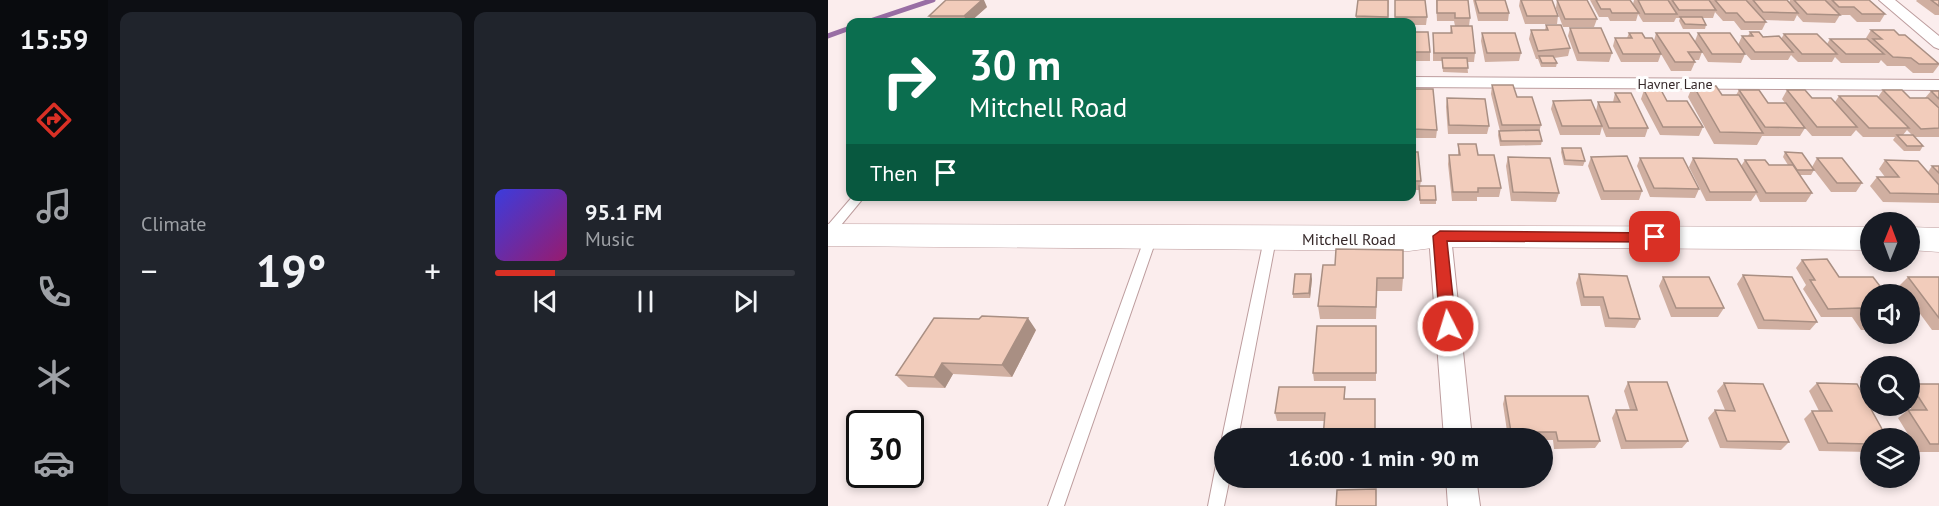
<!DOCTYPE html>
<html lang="en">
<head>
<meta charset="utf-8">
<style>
  body { margin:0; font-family:"PT Sans",sans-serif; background:#20242c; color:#f1f3f6; height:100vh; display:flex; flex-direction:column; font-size:22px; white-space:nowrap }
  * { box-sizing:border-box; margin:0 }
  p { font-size:20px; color:#9ea1a6 }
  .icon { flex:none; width:33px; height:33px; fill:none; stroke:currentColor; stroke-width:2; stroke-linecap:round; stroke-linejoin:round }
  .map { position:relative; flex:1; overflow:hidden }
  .sheet { display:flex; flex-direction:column; gap:12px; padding:12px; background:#0d0f14; width:720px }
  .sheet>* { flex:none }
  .top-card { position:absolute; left:18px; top:18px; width:570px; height:183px; border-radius:12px; box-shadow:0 3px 9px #0003; background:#0b6e4f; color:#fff; overflow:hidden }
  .needle { width:39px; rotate:1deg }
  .buttons { position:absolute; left:1032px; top:212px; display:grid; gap:12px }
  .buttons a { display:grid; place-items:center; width:60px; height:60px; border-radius:50%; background:#171b24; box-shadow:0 3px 9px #0003; font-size:30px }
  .speed { position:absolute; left:18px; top:410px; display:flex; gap:12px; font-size:30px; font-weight:700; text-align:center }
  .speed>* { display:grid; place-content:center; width:78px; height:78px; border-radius:50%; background:#171b24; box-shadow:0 3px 9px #0003; line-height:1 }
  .speed .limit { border:3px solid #111; border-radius:9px; background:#fff; color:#111 }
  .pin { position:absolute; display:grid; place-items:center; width:51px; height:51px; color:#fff; margin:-26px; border-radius:12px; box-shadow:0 3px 9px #0006 }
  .me { position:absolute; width:66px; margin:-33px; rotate:355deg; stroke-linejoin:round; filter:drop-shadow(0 0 4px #0008) }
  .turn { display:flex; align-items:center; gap:21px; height:126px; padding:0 24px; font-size:27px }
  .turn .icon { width:78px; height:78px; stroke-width:2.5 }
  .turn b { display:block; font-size:42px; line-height:51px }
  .then { display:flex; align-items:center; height:57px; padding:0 24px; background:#0003; gap:12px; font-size:22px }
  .big { font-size:45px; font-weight:700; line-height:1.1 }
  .sheet .widget { flex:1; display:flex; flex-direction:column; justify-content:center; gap:9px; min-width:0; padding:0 21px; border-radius:12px; background:#20242c }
  .song { display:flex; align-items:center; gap:18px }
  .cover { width:72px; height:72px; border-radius:9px; background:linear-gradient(135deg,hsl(240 70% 55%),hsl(320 70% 35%)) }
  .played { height:6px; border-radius:3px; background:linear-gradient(90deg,#d93025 20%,#363941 20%) }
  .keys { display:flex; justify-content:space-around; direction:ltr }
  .heat { display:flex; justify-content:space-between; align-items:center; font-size:33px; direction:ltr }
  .sheet .tiles { flex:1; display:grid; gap:12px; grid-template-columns:repeat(2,1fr) }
  .trip { position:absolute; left:386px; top:428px; width:339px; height:60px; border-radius:30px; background:#171b24; box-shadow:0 3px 9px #0003; font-weight:700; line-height:60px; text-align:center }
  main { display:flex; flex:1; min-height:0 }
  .tab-bar { display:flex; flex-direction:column; width:108px; justify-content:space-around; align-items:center; background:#090b0e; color:#9ea1a6 }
  .tab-bar .icon { width:42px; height:42px }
  .tab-bar .on { color:#d93025 }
  .tab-bar b { font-size:27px; color:#f1f3f6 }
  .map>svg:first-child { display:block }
</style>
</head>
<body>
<main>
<nav class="tab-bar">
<b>15:59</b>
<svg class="icon on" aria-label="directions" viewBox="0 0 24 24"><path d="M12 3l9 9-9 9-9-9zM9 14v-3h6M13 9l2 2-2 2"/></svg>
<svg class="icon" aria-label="music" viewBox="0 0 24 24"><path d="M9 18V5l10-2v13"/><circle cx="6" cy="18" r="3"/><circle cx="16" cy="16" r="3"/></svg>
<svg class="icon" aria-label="phone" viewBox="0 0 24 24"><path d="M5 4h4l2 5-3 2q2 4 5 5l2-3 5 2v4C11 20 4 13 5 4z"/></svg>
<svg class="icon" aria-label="climate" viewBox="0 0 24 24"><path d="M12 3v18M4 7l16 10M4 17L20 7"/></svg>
<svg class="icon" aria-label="car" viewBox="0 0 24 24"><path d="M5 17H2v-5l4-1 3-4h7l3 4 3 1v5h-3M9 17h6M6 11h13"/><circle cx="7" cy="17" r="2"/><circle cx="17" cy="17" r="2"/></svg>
</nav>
<section class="sheet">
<div class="tiles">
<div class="widget"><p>Climate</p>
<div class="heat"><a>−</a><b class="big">19°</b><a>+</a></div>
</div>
<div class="widget">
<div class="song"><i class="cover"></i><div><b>95.1 FM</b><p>Music</p></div></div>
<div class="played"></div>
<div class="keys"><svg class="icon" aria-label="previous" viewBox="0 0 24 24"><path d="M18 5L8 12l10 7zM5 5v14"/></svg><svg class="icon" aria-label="pause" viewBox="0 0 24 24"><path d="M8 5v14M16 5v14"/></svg><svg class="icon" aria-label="next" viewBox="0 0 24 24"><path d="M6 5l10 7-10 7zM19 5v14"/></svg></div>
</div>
</div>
</section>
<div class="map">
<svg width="1111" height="506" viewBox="0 0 1111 506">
  <rect width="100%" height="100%" fill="#fbeded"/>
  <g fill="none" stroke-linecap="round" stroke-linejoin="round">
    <path stroke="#996ea4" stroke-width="5" d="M39 22 105 0
      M0 36 22 28"/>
    <g stroke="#bd9d9e" stroke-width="2">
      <path id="lane" d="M25 196H37L4 236 0 237V225Z
        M323 233 329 237 236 506H220L317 237Z
        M442 235 448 239 410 438H396V442L394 438 436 239Z
        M396 457V477H402L396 506H380L388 465 390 460Z"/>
    </g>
    <g stroke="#bd9d9e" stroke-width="2">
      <path id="street" d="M1051 0H1067L1111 36V49L1106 47Z
        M584 77 1111 80V90L584 87Z
        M612 228 620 230 623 236 644 438H616L601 236 604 230Z
        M618 477H648L652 506H620Z"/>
    </g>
    <g stroke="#bd9d9e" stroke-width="1">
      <path id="secondary" d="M0 224 1042 227V250L612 247 581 251 0 246Z
        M1082 227 1111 228V252L1082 250Z"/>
    </g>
    <use href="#lane" fill="#fff" fill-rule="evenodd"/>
    <use href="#street" fill="#fff" fill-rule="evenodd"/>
    <use href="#secondary" fill="#fff" fill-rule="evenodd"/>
  </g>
  <path fill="#d0afa1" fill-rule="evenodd" d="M561 0 560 22H528V16Z
    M567 0 599 17 598 25H584V22H567Z
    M608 0H640L642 18 641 26 647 53 646 62H639L640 73 615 72 614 61H605V33H622L623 26H627L626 21H609Z
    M645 0H677L681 13 680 21H650Z
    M692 0H724L730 16 729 24H697L691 6Z
    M729 0 769 19 766 27H735L728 8Z
    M762 0H802L805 4 806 0H959L961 3 962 0H1041L1057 14 1052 22H1029L1022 15H1012L1007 23 975 22 969 15 966 21 936 20 938 22 934 30H913L906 21H895L887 12 885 18H874L878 25 877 29H855L851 21 852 18H848L846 22H815L810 14 808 21H782L780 17H771Z
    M1089 0H1111V15H1107L1088 1Z
    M159 7 142 22H105L101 16Z
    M718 25 742 48 740 56 726 58 729 63 728 67H713L710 59H708L701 39 703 30H717Z
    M742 28 784 53 781 62 749 61 740 36Z
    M1043 30 1071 35 1111 64V65L1105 73H1085L1077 66H1059L1053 60 1051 63H1013L1007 57 1004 62H970L963 55 960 60H923L910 45 914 36H920L922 32 935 37 953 39 956 34 999 44 1002 39 1043 43 1038 38Z
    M584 32 602 52V61H584Z
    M654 33 693 53 691 61 657 62 653 41Z
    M801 33 826 41 828 33 867 41 870 33 917 54 913 63 880 62 874 52 871 60H865L867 62 863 71H843L833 54 830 62H793L785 46 787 38H799Z
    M664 85 689 97 713 125 711 132 714 141 713 145 672 146 670 135 671 131H672L663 94Z
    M865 85 894 95H908L911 90 940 103H957L954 99 959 90 984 98 1007 102 1011 96 1050 97 1055 90 1082 98H1097L1103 91H1111V137H1087L1095 146 1092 151H1076L1065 140 1067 137H1035L1028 130 1023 136H984L977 128 972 136H934L929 145 886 144 860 97ZM1079 130 1084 135H1075Z
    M586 89 609 130 608 138H584V105H586Z
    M816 90 875 127 871 136 832 135 813 99Z
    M787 93 820 128 817 137H778L774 127 772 135H732L723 109 725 101 768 111 770 102H785Z
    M619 98 661 126 659 134H620L618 107Z
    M630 144 650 155 673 188 671 197H649V201H624L620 164 621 155H630Z
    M734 148 757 161 755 166 736 165 733 152Z
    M584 152 593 181 592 186 608 200V204H592L591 190H584Z
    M957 152 984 167 989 158 1034 183 1028 192H1003L986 170 983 175H971L984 193 978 202H932L928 194 923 201H878L861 167 865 158 913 166 917 160 941 165H960L955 157Z
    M680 157 731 193 728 202 683 201 678 166Z
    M763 157 814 191 811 200H773L760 166Z
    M812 158 871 189 867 198 822 197 809 166Z
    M1057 160 1100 172 1104 166H1111V203L1055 202 1042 186 1049 177H1057L1051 169Z
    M974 260 1042 294V330H1033L1024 317H993L975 289 978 285 968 268Z
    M495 265 575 278 574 291H549L548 319H492L490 306Z
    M751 274 812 319 807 328 777 327 772 306H753L748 283Z
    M915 275 989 322 982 330 930 329 909 284Z
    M835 277 896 308 890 317H843L831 286Z
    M1080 277H1111V330H1104L1082 300V294H1077L1071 286Z
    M484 279 482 298H465V294Z
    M548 326V381H486L485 373Z
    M208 330 184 377 125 374 117 388 80 387 68 375Z
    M1041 369H1042V391H1040L1032 377Z
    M1082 369 1091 384H1111V452H1091L1070 418 1080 410H1084L1080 405H1082Z
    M800 382 860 441 854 448 793 449 784 418 788 410H802L796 391Z
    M896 383 961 442 953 450 892 448 880 418 887 410H897L889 391Z
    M989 383 1042 438V452L991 451 976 419 984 411H991L981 391Z
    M517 395V399L496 421H449L447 413Z
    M677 396 772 441 767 448 726 449 725 440H714V438H680L675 404Z"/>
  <path fill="#a98f83" d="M154 0H156L159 7 142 22H139L136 16Z
    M483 274 484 279 482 298 481 293Z
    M200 318 208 330 184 377 174 365Z
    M114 363 125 374 117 388 106 377Z"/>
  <path fill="#f2ccbb" stroke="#a98f83" stroke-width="1.5" d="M118 0H154L136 16H101Z
    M530 0H560V17L528 16Z
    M567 0H597L599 17H567Z
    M609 0H640L642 18H627V13H609Z
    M647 0H677L681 13H651Z
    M693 0H724L730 16H699Z
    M729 0H759L769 19H737Z
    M768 0H802L811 13H784L782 9H773Z
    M810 0H840L849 14H817Z
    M844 0H881L888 10H851Z
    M887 0H918L938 22H917L909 13H898Z
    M925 0H959L970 13 935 12Z
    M966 0H997L1012 15 979 14Z
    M1004 0H1041L1057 14H1034L1026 7H1011Z
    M1103 0H1111V6Z
    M852 17H874L878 25 857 24Z
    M718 25H733L742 48 710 51 703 30H720Z
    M623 26H644L647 53H606L605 33H624Z
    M742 28H773L784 53H751Z
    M1043 30H1066L1071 35H1077L1111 64H1091L1083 58 1065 57 1045 39H1054Z
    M584 32H600L602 52H584Z
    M922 32H931L935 37 951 36 965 52H927L914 36H925Z
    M654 33H687L693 53H659Z
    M801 33H814L817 38H824L833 54H795L787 38H804Z
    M828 33H861L874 52H860L867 62H847Z
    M870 33H902L917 54H884Z
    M956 34H989L1009 54H974Z
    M1002 39H1039L1056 54H1018Z
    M711 56H725L729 63H714Z
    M614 58H639L640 68H615Z
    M664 85H685L689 97H704L713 125H674Z
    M865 85 888 86 894 95H911L935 133 892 132Z
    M586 89H605L609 130 584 129V105H586Z
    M816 90H833L839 101H859L875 127H835Z
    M911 90H931L940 103H958L977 128 937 127Z
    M959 90H977L984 98H1003L1029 127H989Z
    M1055 90H1074L1082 98H1100L1111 108V128L1093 129Z
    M1103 91H1111V99Z
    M787 93H803L820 128H781L770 102H792Z
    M1011 96H1049L1081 128H1041Z
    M619 98 657 99 661 126 621 125Z
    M763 100 774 126H734L725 101Z
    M711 130 714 141H673L671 131Z
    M1069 135H1085L1095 146H1079Z
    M630 144H648L650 155H666L673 188H650V192H625L621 155H632Z
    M734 148H753L757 161 737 160Z
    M584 152H590L593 181H584Z
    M957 152 974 153 986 170H969Z
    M799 156 814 191H776L763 157Z
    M680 157 722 158 731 193 685 192Z
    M812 158H855L871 189 826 188Z
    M865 158 909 159 929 192H882Z
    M989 158H1014L1034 183H1009Z
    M917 160H937L941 165H965L984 193H938Z
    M1057 160 1090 161 1111 185V194L1062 193 1049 177H1071Z
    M1104 166H1111V173Z
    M591 186H607L608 200H592Z
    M508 249 575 250V278H549L548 307 490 306 495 265H507Z
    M999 259 1011 277H1045L1058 294H1042V322L1032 308 1000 309 982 280H987L974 260Z
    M467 274H483L481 293 465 294Z
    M751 274 799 276 812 319 781 318 775 297H756Z
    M915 275 964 277 989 322 936 320Z
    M835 277H881L896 308H848Z
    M1080 277H1111V318Z
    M154 316 200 318 174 365 114 363 106 377 68 375 106 318 151 319Z
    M489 326H548V373H485Z
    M1082 369 1091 384H1111V444H1102L1080 410H1099L1082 384Z
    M800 382H839L860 441H798L788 410H809Z
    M896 383 935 384 961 442 899 441 887 410 907 411Z
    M989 383 1029 384 1059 438H1042V444L1000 443 984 411H1004Z
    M451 387H517L516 399H547V438H495L497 413H447Z
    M677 396H760L772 441H730L728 432H683Z
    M548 489V506H508L509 490Z"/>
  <path fill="#d93025" stroke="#8d1f18" stroke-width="1.5" d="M612 231 827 233 834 237 827 242 619 241 628 326 625 330 620 332 615 330 612 326 605 236Z"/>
  <g text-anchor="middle" stroke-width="6" stroke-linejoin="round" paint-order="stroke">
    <g font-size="14" fill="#36292a" stroke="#fefefe">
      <text x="847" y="89">Havner Lane</text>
    </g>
    <g font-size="16" fill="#36292a" stroke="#fefefe">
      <text x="521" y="245">Mitchell Road</text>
    </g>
  </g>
</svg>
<div class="buttons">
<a><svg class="needle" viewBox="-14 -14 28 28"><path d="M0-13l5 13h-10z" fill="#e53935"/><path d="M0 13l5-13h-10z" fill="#9ea1a6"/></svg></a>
<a><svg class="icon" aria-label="sound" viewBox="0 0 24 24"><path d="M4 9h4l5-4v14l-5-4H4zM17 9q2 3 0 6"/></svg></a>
<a><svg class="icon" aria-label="search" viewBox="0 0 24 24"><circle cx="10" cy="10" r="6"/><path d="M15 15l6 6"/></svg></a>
<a><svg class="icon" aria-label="layers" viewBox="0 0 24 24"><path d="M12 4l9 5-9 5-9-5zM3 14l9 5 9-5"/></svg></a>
</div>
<div class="speed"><div class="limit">30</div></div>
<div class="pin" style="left:827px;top:237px;background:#d93025"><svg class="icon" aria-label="arrive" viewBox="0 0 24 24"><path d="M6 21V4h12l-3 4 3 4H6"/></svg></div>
<svg class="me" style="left:620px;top:326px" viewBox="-20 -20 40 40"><circle r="17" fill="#d93025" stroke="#fff" stroke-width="3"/><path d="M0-11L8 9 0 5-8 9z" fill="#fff"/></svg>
<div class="trip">16:00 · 1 min · 90 m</div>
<div class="top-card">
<div class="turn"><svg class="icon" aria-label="right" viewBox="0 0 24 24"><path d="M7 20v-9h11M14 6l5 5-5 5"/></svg><div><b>30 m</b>Mitchell Road</div></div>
<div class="then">Then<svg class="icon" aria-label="arrive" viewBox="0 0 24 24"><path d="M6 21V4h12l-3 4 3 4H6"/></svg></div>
</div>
</div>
</main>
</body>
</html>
